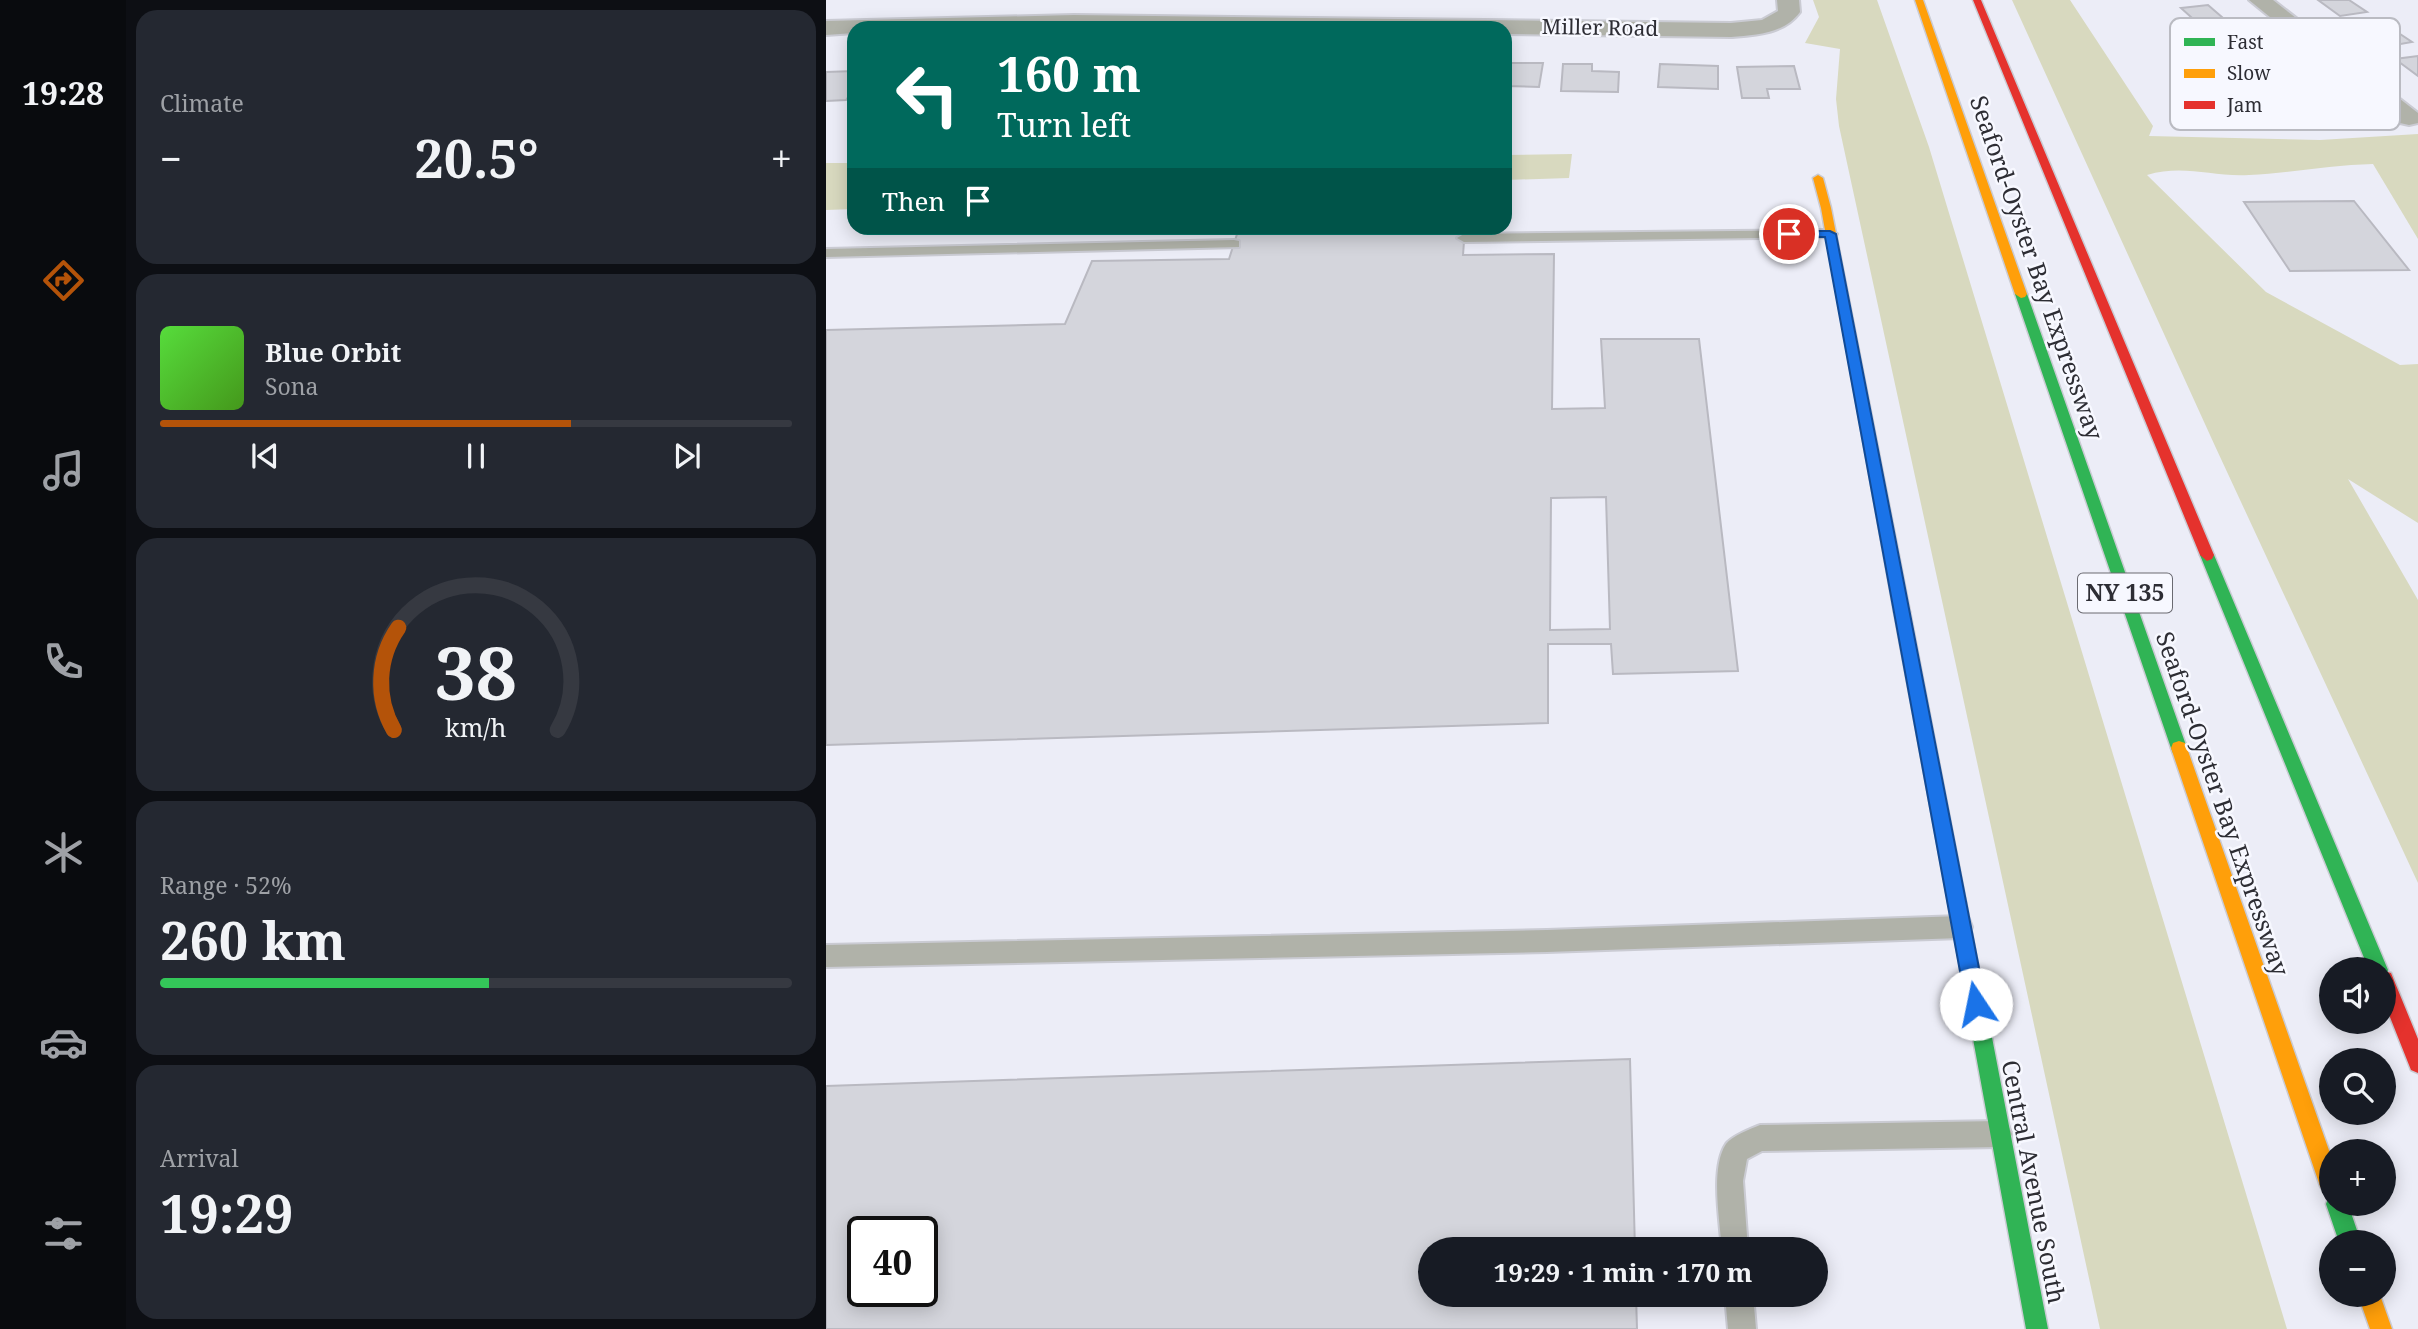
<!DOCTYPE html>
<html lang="en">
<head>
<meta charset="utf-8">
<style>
  body { margin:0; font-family:"Noto Serif",serif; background:#242831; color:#f1f3f6; height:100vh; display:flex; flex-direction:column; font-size:26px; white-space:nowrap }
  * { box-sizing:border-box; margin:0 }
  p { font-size:23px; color:#9ea1a6 }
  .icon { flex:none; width:38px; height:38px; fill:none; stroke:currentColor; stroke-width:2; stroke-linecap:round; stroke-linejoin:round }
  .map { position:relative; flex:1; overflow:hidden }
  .drawer { display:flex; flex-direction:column; gap:10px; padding:10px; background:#0d0f14; width:700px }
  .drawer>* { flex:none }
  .banner { position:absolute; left:21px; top:21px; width:665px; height:214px; border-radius:21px; box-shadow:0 4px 18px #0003; background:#00695c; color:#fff; overflow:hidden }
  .buttons { position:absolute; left:1493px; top:957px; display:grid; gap:14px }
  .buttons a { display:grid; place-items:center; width:77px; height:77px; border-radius:50%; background:#171b24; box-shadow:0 4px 18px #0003; font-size:35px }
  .speed { position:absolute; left:21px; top:1216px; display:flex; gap:14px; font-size:35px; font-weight:700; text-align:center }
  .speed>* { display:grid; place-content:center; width:91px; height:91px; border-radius:50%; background:#171b24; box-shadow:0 4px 18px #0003; line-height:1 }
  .speed .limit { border:4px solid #111; border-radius:10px; background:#fff; color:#111 }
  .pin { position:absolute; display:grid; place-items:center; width:60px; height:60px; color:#fff; margin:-30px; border:4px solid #fff; border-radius:50%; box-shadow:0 2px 7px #0007 }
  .me { position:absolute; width:77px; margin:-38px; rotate:349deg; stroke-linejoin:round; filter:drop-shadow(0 0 5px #0008) }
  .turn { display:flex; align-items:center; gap:24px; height:147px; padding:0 35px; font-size:32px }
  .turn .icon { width:91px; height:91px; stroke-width:2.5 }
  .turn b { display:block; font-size:49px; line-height:60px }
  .then { display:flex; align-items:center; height:66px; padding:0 35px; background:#0003; gap:14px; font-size:26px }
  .big { font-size:52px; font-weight:700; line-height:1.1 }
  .drawer .tile { flex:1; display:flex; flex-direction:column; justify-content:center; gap:10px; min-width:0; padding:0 24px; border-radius:21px; background:#242831 }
  .drawer .dial { align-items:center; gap:0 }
  .dial svg { height:182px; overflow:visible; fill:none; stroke:#363941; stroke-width:7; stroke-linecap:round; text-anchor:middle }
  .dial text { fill:#f1f3f6; stroke:none }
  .song { display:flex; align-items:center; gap:21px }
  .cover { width:84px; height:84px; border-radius:10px; background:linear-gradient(135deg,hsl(110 70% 55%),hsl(100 70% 35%)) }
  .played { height:7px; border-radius:4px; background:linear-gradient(90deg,#b45309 65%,#363941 65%) }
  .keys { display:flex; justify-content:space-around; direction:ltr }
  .heat { display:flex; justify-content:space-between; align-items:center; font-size:38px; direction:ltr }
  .charge { height:10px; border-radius:5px; background:linear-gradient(90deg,#34c759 52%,#363941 0) }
  .trip { position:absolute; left:592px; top:1237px; width:410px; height:70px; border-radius:35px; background:#171b24; box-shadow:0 4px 18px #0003; font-weight:700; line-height:70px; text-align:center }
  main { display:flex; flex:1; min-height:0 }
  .tabs { display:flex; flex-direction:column; width:126px; justify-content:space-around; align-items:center; background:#090b0e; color:#9ea1a6 }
  .tabs .icon { width:49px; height:49px }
  .tabs .current { color:#b45309 }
  .tabs b { font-size:32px; color:#f1f3f6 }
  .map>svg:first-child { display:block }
</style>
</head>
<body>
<main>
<nav class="tabs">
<b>19:28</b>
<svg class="icon current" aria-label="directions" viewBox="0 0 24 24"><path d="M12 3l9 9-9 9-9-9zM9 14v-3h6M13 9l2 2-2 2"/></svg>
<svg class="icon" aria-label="music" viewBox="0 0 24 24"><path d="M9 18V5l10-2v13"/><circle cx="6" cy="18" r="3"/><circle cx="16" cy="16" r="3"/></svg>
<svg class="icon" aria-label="phone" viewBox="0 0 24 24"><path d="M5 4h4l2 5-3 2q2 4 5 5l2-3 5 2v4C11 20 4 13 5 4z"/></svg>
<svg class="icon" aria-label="climate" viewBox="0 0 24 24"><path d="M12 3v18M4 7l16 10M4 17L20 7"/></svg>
<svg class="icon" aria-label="car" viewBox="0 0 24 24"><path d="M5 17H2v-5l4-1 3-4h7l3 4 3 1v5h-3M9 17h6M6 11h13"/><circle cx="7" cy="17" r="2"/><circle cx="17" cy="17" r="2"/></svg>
<svg class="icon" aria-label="filters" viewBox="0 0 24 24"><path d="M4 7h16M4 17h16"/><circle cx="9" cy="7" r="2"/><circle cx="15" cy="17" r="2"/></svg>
</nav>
<section class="drawer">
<div class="tile"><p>Climate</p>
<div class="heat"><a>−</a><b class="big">20.5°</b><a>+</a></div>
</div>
<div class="tile">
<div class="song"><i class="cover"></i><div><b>Blue Orbit</b><p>Sona</p></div></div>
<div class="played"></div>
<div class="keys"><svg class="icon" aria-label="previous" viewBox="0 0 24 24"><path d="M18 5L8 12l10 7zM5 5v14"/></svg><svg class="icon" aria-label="pause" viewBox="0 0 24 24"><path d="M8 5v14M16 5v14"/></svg><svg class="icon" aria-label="next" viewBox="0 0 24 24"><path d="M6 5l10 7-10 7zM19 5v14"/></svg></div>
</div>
<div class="tile dial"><svg viewBox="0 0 100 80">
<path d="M14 69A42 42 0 1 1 86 69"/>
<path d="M14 69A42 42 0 0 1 16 24" stroke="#b45309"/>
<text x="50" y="56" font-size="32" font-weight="700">38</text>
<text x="50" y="72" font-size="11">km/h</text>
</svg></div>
<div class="tile"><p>Range · 52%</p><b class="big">260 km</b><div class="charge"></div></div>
<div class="tile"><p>Arrival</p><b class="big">19:29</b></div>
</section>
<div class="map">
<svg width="1592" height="1329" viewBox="0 0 1592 1329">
  <rect width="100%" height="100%" fill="#ecedf7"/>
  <path fill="#d8d9bf" d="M987 0H1051L1103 147 1461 1329H1274L1013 126 1010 99 1014 49 979 43 993 17Z
    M1186 0H1244L1327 126 1323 136 1494 140 1592 134V239L1547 164C1505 165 1464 173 1423 175 1385 177 1358 164 1321 175L1440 292 1574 365 1592 364V523L1522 479 1592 600V883L1389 446Z
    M746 154 743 178 679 180V155Z
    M0 163H28V209L0 210Z"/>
  <path fill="#d4d5dc" stroke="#b9b9c1" stroke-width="2" fill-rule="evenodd" d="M1492 0H1523L1541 12 1514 16Z
    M1382 5 1404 24 1376 27 1355 8Z
    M1556 22 1586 42 1552 48 1524 27Z
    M1592 56V76L1569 59Z
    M685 63H717L713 87 679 86V68H684Z
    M737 64H766V71L793 72 792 92 735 91Z
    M834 64 892 66V89L832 87Z
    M968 66 974 89H941L943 98H916L911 67Z
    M28 71V89L20 100 0 101V72Z
    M1528 201 1583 270 1464 271 1418 202Z
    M413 228H639L637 255 728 254 726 409 779 408 775 339H873L912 671 787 674 785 644H722V723L0 745V330L239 324 266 261 403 259ZM780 497 784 629 724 630 725 498Z
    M804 1059 809 1250H604V1295H810L811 1329H0V1086ZM37 1232H96V1292H37Z"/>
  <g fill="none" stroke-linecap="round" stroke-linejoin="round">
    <g stroke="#cacbd3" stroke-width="4">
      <path id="lane" d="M1004 230 1011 234 1009 237 638 242 631 238 638 234Z
        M408 240 413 241V247L0 257V249Z
        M1135 916 1143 919 1146 927 1143 935 1135 938 721 952 0 967V945L721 930Z
        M1173 1121 1182 1125 1186 1134 1182 1143 1173 1147 936 1151 921 1159 917 1181 922 1250H896C894 1222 884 1168 900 1144 906 1136 924 1129 934 1125Z
        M899 1295H927L930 1329H902Z"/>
    </g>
    <g stroke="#cacbd3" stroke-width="4">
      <path id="street" d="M951 0H973L974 12C958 34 930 35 905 37L679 34V28H28V33L0 35V21L248 15 905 23 936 20 952 11Z
        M1423 0H1447L1592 113V123L1583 125 1574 123Z"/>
    </g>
    <g stroke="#cacbd3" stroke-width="3">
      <path id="fast" d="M1195 290 1201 294 1361 748 1359 753 1353 755 1347 753 1345 748 1189 294Z
        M1381 549 1388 555 1562 970 1560 977H1558V970H1543L1374 555Z
        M1131 893 1137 896 1140 902 1222 1329H1200L1122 902 1125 896Z
        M1503 1196 1505 1204H1522L1535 1242H1513L1500 1204Z"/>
    </g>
    <g stroke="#cacbd3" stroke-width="3">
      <path id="slow" d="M1089 0H1097L1201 294 1199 297 1195 298 1189 294Z
        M992 175 997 178 1005 208 1084 612 1076 618 1068 612 995 208 987 178Z
        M1353 741 1359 743 1361 748 1505 1156V1197L1498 1193 1494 1186 1345 748 1347 743Z
        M1532 1295H1554L1566 1329H1544Z"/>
    </g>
    <g stroke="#cacbd3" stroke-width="3">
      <path id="jam" d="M1147 0H1155L1388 555 1386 559 1381 561 1374 555Z
        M1076 606 1084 612 1140 902 1137 908 1131 911 1125 908 1122 902 1068 612Z
        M1558 971 1565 973 1592 1039V1073L1585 1070 1558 1002Z"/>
    </g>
    <use href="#lane" fill="#b0b2a9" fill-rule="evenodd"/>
    <use href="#street" fill="#b0b2a9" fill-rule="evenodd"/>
    <use href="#fast" fill="#30b455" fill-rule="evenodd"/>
    <use href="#slow" fill="#ff9f0a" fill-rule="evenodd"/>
    <use href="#jam" fill="#e5322d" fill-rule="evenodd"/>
  </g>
  <path fill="#1a73e8" stroke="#114b97" stroke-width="2" d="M963 231H1004L1010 234 1160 1004 1157 1011 1150 1014 1143 1011 1140 1004 999 237H959L957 234Z"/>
  <g text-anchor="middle" stroke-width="5" stroke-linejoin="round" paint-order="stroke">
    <g font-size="21" fill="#2d2d34" stroke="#f7f8ff">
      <text transform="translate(774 28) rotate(1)" y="7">Miller Road</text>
    </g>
    <rect fill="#f7f8ff" stroke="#6a6a71" stroke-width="2" x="1252" y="573.5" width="94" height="39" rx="5"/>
    <g font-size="23" font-weight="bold" fill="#2d2d34">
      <text x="1299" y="601">NY 135</text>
    </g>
    <g font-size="24" fill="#2d2d34" stroke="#f7f8ff">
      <text transform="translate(1210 268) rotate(71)" y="8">Seaford-Oyster Bay Expressway</text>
      <text transform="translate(1396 804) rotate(71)" y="8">Seaford-Oyster Bay Expressway</text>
      <text transform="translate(1207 1182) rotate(79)" y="8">Central Avenue South</text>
    </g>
  </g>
  <rect x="1344" y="18" width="230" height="112" rx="10" fill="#f7f8ff" stroke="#babbc2" stroke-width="2"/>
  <rect x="1358" y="38" width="31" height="8" fill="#30b455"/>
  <rect x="1358" y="69" width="31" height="9" fill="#ff9f0a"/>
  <rect x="1358" y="101" width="31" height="8" fill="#e5322d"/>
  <g font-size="19" fill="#2d2d34">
    <text x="1401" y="49">Fast</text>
    <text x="1401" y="80">Slow</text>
    <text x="1401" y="112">Jam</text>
  </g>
</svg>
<div class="buttons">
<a><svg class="icon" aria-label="sound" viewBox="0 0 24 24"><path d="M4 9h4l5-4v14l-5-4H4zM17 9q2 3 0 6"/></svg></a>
<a><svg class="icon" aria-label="search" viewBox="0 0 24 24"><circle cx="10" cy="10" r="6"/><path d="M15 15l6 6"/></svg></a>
<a>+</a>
<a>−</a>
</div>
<div class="speed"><div class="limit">40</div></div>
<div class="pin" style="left:963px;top:234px;background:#d93025"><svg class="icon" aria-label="arrive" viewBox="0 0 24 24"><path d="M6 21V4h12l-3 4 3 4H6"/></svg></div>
<svg class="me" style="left:1150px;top:1004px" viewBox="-20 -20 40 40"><circle r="19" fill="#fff"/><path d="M0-13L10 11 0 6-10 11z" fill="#1a73e8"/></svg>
<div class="trip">19:29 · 1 min · 170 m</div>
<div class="banner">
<div class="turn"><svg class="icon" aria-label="left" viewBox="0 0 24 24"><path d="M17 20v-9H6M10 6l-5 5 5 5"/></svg><div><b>160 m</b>Turn left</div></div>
<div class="then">Then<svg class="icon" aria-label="arrive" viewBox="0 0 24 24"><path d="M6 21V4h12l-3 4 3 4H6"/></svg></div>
</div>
</div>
</main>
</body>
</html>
